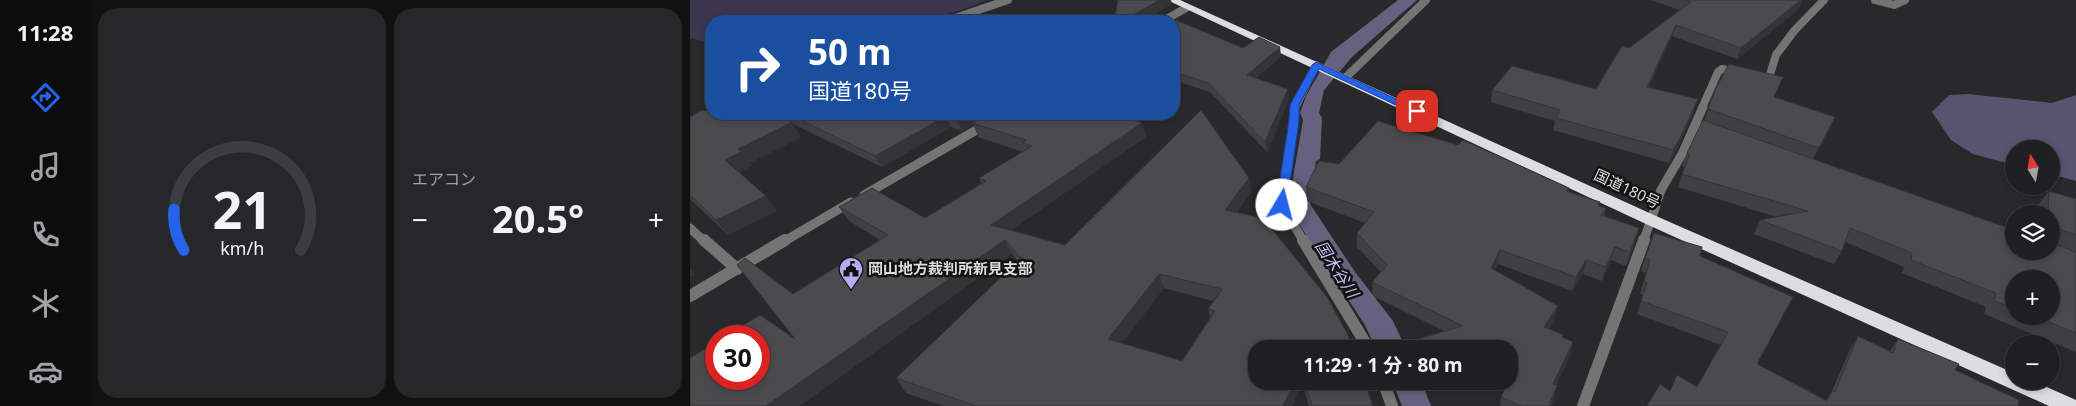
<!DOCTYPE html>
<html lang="ja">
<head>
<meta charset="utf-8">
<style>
  body { margin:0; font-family:"Noto Sans","Noto Sans JP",sans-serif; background:#27272a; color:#f1f3f6; height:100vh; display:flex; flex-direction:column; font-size:19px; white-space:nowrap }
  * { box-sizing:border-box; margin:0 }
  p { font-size:16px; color:#a1a2a5 }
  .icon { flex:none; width:28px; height:28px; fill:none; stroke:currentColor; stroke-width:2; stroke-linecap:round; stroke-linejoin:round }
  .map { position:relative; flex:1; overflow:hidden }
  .details { display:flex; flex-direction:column; gap:8px; padding:8px; background:#111112; width:600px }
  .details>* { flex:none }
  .banner { position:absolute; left:15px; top:15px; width:475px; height:105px; border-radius:20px; box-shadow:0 2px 8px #0003,0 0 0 1px #3c3d3f; background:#1a4fa0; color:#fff; overflow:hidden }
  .needle { width:32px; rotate:349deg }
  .fabs { position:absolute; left:1315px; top:140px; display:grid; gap:10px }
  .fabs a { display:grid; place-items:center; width:55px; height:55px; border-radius:50%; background:#1f1f21; box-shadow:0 2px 8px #0003,0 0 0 1px #3c3d3f; font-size:25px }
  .speed { position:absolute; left:15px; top:325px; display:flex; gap:10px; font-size:25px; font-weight:700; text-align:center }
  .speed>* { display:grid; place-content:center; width:65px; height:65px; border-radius:50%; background:#1f1f21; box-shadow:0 2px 8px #0003,0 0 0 1px #3c3d3f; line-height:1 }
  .speed .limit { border:8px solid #d22; background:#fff; color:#111 }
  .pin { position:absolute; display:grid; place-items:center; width:42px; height:42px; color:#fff; margin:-21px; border-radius:10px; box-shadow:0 2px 8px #0006 }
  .me { position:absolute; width:55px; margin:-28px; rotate:8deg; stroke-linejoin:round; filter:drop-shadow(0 0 4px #0008) }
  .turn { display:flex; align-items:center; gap:18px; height:105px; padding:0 20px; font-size:22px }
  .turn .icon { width:65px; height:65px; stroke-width:2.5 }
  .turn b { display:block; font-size:35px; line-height:42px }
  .big { font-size:38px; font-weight:700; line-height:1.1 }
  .details .card { flex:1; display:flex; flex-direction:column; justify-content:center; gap:8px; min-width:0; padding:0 18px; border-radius:20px; background:#27272a }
  .details .dial { align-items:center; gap:0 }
  .dial svg { height:130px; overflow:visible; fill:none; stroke:#3c3d3f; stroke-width:7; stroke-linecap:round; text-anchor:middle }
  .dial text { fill:#f1f3f6; stroke:none }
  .heat { display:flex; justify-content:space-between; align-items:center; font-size:28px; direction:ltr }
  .details .tiles { flex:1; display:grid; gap:8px; grid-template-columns:repeat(2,1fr) }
  .trip { position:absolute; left:558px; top:340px; width:270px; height:50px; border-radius:20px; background:#1f1f21; box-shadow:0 2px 8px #0003,0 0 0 1px #3c3d3f; font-weight:700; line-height:50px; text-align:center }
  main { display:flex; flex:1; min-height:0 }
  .dock { display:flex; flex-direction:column; width:90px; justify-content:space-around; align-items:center; background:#0c0c0d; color:#a1a2a5 }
  .dock .icon { width:35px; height:35px }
  .dock .selected { color:#2563eb }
  .dock b { font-size:22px; color:#f1f3f6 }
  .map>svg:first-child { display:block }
</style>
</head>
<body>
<main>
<nav class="dock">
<b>11:28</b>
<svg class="icon selected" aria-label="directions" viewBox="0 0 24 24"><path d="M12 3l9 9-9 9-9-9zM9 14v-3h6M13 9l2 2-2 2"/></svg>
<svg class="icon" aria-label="music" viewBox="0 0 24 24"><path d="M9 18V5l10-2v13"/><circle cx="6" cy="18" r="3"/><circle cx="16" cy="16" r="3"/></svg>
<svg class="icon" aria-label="phone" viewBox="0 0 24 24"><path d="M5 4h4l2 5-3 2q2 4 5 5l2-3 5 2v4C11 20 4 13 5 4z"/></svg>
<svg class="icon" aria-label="climate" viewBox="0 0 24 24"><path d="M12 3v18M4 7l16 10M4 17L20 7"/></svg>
<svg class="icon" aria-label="car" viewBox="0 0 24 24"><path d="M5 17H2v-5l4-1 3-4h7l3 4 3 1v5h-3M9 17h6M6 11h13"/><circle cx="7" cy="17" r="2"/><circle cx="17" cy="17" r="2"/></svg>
</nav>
<section class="details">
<div class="tiles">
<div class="card dial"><svg viewBox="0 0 100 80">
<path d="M14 69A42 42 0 1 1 86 69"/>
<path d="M14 69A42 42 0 0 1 8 44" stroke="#2563eb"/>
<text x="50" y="56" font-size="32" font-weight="700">21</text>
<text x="50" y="72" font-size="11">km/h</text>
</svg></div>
<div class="card"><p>エアコン</p>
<div class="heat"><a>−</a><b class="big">20.5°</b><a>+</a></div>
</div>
</div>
</section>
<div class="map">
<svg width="1386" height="406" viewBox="0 0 1386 406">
  <rect width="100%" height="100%" fill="#29292c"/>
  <path fill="#3c374f" d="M0 0H296L271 10 233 21H21V43L0 38Z"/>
  <path fill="#585470" d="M1278 94 1362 103 1386 95V181L1361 174V149H1324V165L1283 154 1261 140 1242 112 1259 95Z"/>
  <path fill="#66617e" d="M708 0H727L662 57 634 90 629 113 632 118 630 159 626 161 620 204 665 272 703 321 716 349H686L675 325 598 207 613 120 610 113 616 96 641 52Z
    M702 381H731L741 406H712Z"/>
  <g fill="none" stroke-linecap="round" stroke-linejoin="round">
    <path stroke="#747475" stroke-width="8" d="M1185 0 1204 5 1215 0
      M256 21 318 0
      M1074 80 1078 81 1086 55 1104 31 1134 0
      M1012 108 1028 72 1032 69 1048 73"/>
    <path stroke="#747475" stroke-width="9" d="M1005 125 1023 131
      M961 220 971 190 992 154 1013 107
      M0 228 15 242"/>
    <path stroke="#747475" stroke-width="12" d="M14 240 47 269"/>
    <path stroke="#747475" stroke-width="8" d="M473 21 496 8
      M655 78 736 0
      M605 108 626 65"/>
    <path stroke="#747475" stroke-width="9" d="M605 107 592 205 614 242
      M174 195 314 114
      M93 242 161 202
      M953 242 961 220"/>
    <path stroke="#747475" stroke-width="12" d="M613 240 679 349
      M0 296 95 240
      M693 381 702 406
      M893 406 954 240"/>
    <path fill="#dddce0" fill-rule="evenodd" d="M477 0H490L966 216 1324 373V381H1343L1386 400V406H1359L956 224Z"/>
  </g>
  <path fill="#404043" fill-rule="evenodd" d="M960 0H1112L1108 10 1047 59 982 36 959 87 1004 111 986 151 979 163 863 130 865 121 801 102 802 90 906 89 939 48 990 10Z
    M484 21 553 48 591 56 566 78 598 89 599 99 577 152 520 92 484 80Z
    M1025 90 1085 98 1145 117 1123 159 1361 251V214H1348L1349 204 1359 191 1386 199V352L1294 314 1296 307 1212 273 1214 267 1155 242 1152 251 1144 264 1064 234 1070 220 1087 217 988 187 995 167 992 166 997 153 1014 121ZM1324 279 1361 316H1324Z
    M52 114H431L452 123 456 137 321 230 375 245 559 178 561 192 547 212 566 381H674L683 406H619L612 384 602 406H254L216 393 206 378 328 261 322 254 105 339 103 294 190 240 159 221 149 207 235 218 291 184 289 178 333 152 288 137 283 124 272 131 261 127 192 167 103 124 111 137 60 163 62 166 49 172 87 211 38 235 0 199V117L49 115ZM474 288 523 301 518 309 520 318 492 361 432 343Z
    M649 164 879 188 878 192 916 208 914 216 945 242 936 266 921 260 912 281 893 274 882 291 808 264 805 270 864 320 859 329 874 338 883 342 880 356 866 385H867L864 399 861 406H810L811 397 818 382 816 381H819V349H721L722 341 754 331 683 296 682 282 691 272 667 247V233L675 223 617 201 616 187Z
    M1010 256 1067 364 1136 400 1142 391 1160 349 1168 336 1200 351 1208 339 1265 370 1329 400 957 406 980 391 1007 387 1031 345 947 314 953 295 950 294 956 273 951 271 955 258Z
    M734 381H748L738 390Z"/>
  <path fill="#343437" d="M469 0H481L482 4 454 21H433Z
    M1111 0H1112L1108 10 1047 59 1051 48Z
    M986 25 982 36 954 99 957 87Z
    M590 47 591 56 558 84 557 75Z
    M598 89 599 99 577 152 575 142Z
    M1008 99 1004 111 986 151 979 163 983 150Z
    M278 114H301L282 123 283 124 272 131 267 120Z
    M256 116 261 127 192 167 185 156Z
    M1145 117 1140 129 1123 160 1129 148Z
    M102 122 111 137 60 163 62 166 45 174 35 160 48 149Z
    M452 123 456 137 308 239 301 225Z
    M559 178 561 192 538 224 535 210Z
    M76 196 87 211 38 235 26 220Z
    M949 228 945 242 936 266 940 252Z
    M1372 230 1361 244V236L1365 231Z
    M315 240 322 254 110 406H76Z
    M925 247 921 260 912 281 916 267Z
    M810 250 808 264 799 282 801 268Z
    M896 260 893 274 882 291 886 277Z
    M0 268 5 274 0 277Z
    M469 274 474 288 424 354 418 339Z
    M868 306 864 320 851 341 854 327Z
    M883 342 880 356 860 398 863 384Z
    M605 381H612V384L602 406H593Z
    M739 381H748L738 390Z
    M867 385 864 399 861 406H859Z"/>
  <path fill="#4b4b4e" stroke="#343437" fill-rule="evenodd" d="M428 0H469L433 21H424Z
    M996 0H1111L1051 48 986 25 957 87 1008 99 990 138 983 150 866 118 870 110 802 90 822 66 906 89 932 46 939 48 1001 2Z
    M486 20 553 48 569 37 590 47 557 75 598 89 575 142 518 83 484 72V21Z
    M1039 64 1093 77 1084 97 1145 117 1129 148 1018 109 1025 90Z
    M12 110 21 111V114H40L49 115 52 114H88L102 122 48 149 52 151 35 160 76 196 26 220 0 195V117Z
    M511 110 559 178 535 210 573 218 637 297 657 333 663 349H566V381H605L593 406H286L206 378 331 258 315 240 76 406H0V358L26 342V379H69V336H36L70 315 105 339 47 265 55 258 103 294 198 235 149 207 182 188 235 218 296 181 289 178 342 146 332 143 336 140 282 123 298 114H431L452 123 301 225 375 245ZM469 274 532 289 518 309 525 311 492 361 418 339Z
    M98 114H278L267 120 256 116 185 156Z
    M1013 120 1324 230V251H1361V214H1358L1359 191 1386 199V235L1372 230 1365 231 1362 235V239L1367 245 1386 252V333L1344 316H1361V279H1324V308L1304 301 1306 293 1221 260 1222 253 1160 228 1152 251 1070 220 1118 211 992 174 1000 154 997 153Z
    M688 121 768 145 773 140 879 188 876 191 910 202 908 205 916 208 911 215 949 228 940 252 925 247 916 267 896 260 886 277 810 250 801 268 868 306 854 327 874 335 872 337 883 342 863 384 867 385 859 406H831L811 397 824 370 819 368V349H779L772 346 768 349H726L722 341 773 326 682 282 697 265 667 233 684 212 616 187 629 161 649 164Z
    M964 233 1012 247 1010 256 1103 297 1067 364 1137 401 1142 391 1145 392 1168 336 1203 353 1208 339 1269 364 1265 370 1329 400 1328 406H957L970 384 980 391 987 375 1007 387 1038 332 951 301 957 282 954 281 960 260 955 258Z
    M614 381H674L683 406H622Z"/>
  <path fill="#2563eb" stroke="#184099" d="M626 62 732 111 727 114 723 113 629 69 609 105V121L597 205 592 209 586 205 599 121 600 105 622 65Z"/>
  <defs>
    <g id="civic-pin" transform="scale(1.25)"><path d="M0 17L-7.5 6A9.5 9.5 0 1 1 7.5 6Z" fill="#b9abf7" stroke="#121213"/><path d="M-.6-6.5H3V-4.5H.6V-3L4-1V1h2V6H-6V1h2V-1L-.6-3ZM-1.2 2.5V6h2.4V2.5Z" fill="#111"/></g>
  </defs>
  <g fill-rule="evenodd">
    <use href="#civic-pin" x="161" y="269"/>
  </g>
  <g text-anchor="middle" stroke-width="5" stroke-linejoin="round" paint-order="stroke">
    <g font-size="15" fill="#dddcde" stroke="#121213">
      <text transform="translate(937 189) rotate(25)" y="5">国道180号</text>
    </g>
    <g font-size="15" font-weight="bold" fill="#dddcde" stroke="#121213" text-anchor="start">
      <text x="178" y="274">岡山地方裁判所新見支部</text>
    </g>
    <g font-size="16" font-style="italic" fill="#c8bff6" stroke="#121213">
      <text transform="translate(647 269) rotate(57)" y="6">国木谷川</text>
    </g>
  </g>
</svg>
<div class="fabs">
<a><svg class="needle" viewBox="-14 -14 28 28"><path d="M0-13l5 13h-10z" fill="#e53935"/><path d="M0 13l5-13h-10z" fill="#a1a2a5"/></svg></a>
<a><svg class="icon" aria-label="layers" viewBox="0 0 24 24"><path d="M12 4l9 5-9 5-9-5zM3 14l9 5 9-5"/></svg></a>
<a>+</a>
<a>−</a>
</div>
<div class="speed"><div class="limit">30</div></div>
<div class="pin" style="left:727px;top:111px;background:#d93025"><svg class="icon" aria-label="arrive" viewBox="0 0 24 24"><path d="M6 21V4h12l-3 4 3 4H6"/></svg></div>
<svg class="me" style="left:592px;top:205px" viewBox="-20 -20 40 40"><circle r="19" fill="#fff"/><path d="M0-13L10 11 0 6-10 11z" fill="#2563eb"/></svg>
<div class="trip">11:29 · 1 分 · 80 m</div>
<div class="banner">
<div class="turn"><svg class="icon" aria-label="right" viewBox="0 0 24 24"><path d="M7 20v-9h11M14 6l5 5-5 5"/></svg><div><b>50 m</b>国道180号</div></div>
</div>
</div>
</main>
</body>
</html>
